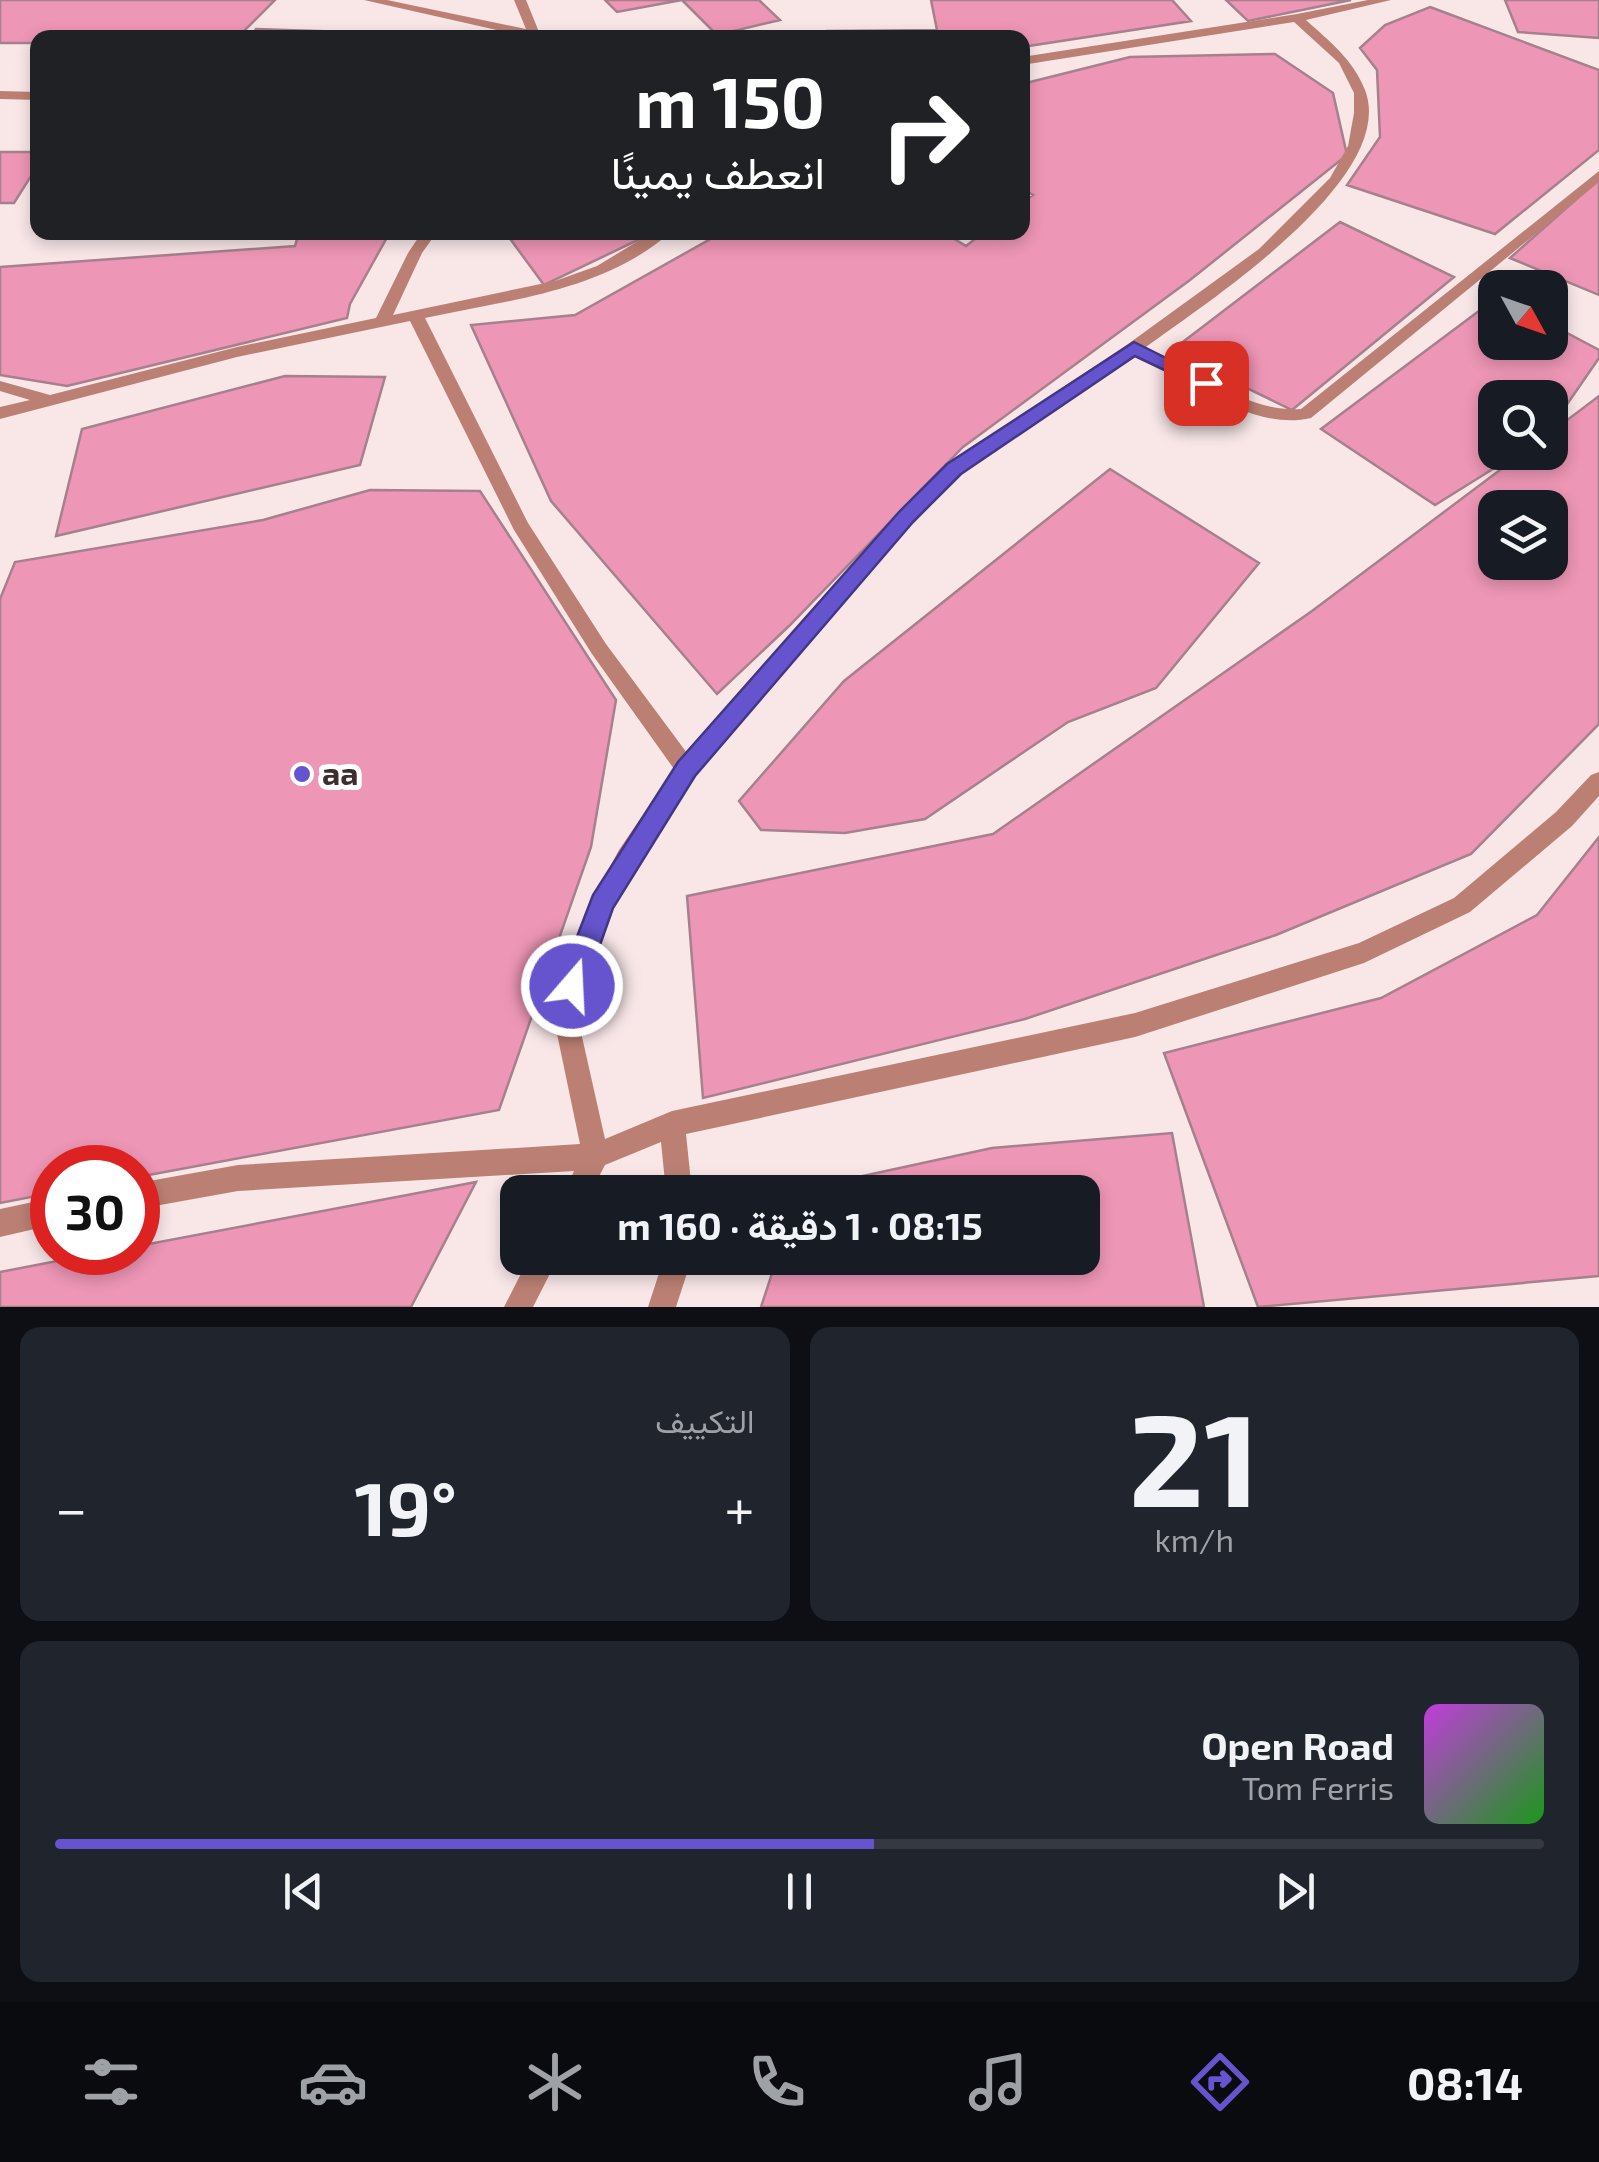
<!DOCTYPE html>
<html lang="ar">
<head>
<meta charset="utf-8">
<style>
  body { margin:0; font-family:"Exo 2",Vazirmatn,sans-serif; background:#20242c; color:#f1f3f6; direction:rtl; height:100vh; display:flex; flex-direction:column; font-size:38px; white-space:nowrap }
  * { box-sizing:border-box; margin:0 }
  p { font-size:32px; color:#9ea1a6 }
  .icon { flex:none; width:55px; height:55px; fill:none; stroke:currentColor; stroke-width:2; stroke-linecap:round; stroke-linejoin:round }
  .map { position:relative; height:1307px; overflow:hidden; direction:ltr }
  .panel { display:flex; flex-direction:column; gap:20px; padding:20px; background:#0d0f14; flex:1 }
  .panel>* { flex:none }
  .banner { position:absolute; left:30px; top:30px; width:1000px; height:210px; border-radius:20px; box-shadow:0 5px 15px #0003; direction:rtl; background:#202124; color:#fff; overflow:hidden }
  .needle { width:65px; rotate:130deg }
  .controls { position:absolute; left:1478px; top:270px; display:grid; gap:20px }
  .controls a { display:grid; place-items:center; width:90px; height:90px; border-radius:20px; background:#171b24; box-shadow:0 5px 15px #0003; font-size:50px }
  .speed { position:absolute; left:30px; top:1145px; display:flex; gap:20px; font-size:50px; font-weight:700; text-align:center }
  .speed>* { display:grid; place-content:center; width:130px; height:130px; border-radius:50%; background:#171b24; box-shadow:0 5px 15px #0003; line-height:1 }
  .speed .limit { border:15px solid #d22; background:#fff; color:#111 }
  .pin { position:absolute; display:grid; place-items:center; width:85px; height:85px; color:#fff; margin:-42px; border-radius:20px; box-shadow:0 5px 15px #0006 }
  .me { position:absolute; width:110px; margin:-55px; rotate:19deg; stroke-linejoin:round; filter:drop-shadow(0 0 8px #0008) }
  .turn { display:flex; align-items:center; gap:35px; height:210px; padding:0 40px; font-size:45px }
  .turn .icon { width:130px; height:130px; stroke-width:2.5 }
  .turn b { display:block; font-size:70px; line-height:85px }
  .big { font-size:75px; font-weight:700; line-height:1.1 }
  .panel .widget { flex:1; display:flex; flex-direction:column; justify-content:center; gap:15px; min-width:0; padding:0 35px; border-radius:20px; background:#20242c }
  .panel .dial { align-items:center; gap:0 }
  .dial b { font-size:130px; line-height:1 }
  .song { display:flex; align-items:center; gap:30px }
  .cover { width:120px; height:120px; border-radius:15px; background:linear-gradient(135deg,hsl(290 70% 55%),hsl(120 70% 35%)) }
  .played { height:10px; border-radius:5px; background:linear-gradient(90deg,#6554cd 55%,#363941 55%) }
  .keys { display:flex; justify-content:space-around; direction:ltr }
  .heat { display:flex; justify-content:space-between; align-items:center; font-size:55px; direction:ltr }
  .panel .tiles { flex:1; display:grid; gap:20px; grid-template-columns:1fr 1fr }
  .widget:last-child { grid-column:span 2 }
  .trip { position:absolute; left:500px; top:1175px; width:600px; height:100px; border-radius:20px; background:#171b24; box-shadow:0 5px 15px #0003; font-weight:700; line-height:100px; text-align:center; direction:rtl }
  .tab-bar { display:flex; height:160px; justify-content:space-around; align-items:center; background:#090b0e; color:#9ea1a6 }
  .tab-bar .icon { width:70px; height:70px }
  .tab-bar .selected { color:#6554cd }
  .tab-bar b { font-size:45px; color:#f1f3f6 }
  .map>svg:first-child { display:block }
</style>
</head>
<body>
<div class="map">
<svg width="1599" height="1307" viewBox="0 0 1599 1307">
  <rect width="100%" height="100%" fill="#f9e7e8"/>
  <path fill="#ed96b5" stroke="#a6808d" stroke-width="2.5" fill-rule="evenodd" d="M0 0H275L237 38H38V43H0Z
    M605 0H759L780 20 717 35 682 0 617 12Z
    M931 0H1172L1191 21 1022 47V38H832L828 31 937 30Z
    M1226 0H1351L1248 21Z
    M1505 0H1599V38L1518 32Z
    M1430 7 1599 70V150L1495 234 1347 185 1380 137 1377 70 1360 48 1385 25Z
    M256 29 440 35 250 38Z
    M1275 54 1333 93 1347 155 1190 280 963 447 789 626 717 694 551 501 471 325 575 315 723 232H943L966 246 984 232H1022V203L1033 195 1022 189V84L1130 57Z
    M0 152H38V165L14 203H0Z
    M1599 179V295L1510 258Z
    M1340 222 1454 277 1292 410 1171 351Z
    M299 232H390L350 304 347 318 67 386 0 375V267L295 246Z
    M529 232H637L642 238 544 285 511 240Z
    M1495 299V342H1550V324L1599 350V358L1550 429V398H1495V452H1520L1435 505 1321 429Z
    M285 376 385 377 360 465 56 536 82 429Z
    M1599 396V724L1471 854 1276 935 1025 1019 703 1098 687 896 993 834 1312 611 1524 452H1550V433ZM1495 508H1550V562H1495Z
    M1110 469 1259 563 1156 688 1068 722 925 819 845 833 761 830 739 801 844 681Z
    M370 490 480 491 616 700 591 847 499 1110 138 1177V1168H52V1193L0 1203V599L15 562 263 520Z
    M1599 837V1276L1258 1307 1164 1053 1381 998 1537 915Z
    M1172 1133 1204 1307H761L777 1258H1082V1192L798 1190 992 1148Z
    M476 1182 411 1307H0V1272L104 1252H138V1246Z"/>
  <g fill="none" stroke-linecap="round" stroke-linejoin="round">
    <path fill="#bb8073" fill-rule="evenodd" d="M364 0H387L526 29 514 0H526L539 32 558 38H532Z
      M1368 0H1391L1306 20C1329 41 1353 59 1365 90 1399 178 1206 303 1146 347 1193 368 1246 413 1301 409L1599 171V182L1311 418C1250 432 1187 378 1135 355L960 473 912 522 694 775 635 864 613 906 576 1010 605 1139 672 1111 1135 1013 1359 943 1454 898 1556 812 1591 775 1599 772V796L1572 826 1470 912 1364 963 1135 1037 686 1134 692 1192H666L661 1142 605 1165 591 1192H564L574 1171 238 1191 138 1209V1183L238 1165 580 1144 552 1010 594 896 619 850 674 769 592 654 514 530 410 321 237 357 0 419V407L30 400 0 391V381L50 395 237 347 376 318 408 253 422 232H437L422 253 393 315 555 281 597 266 653 232H671C604 291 509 300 425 318L528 523 606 644 687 753 900 512 948 465 1128 344 1259 249 1330 178 1348 146 1354 113V93L1339 63 1294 22 1022 65V57L1297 14Z
      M0 91 38 92V100L0 99Z
      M52 1198V1225L0 1237V1209Z
      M529 1258H558L533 1307H504Z
      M664 1258H692L676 1307H648Z"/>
  </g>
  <path fill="#6554cd" stroke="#423785" stroke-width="2.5" d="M1134 342 1216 383 1206 389 1200 387 1135 356 961 474 913 522 695 776 613 908 582 996 572 999 562 996 558 986 593 895 678 762 899 512 947 464Z"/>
  <circle fill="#6554cd" stroke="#fff" stroke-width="4" cx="302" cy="774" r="10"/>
  <g text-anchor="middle" stroke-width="10" stroke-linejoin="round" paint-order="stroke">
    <g font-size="32" font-weight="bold" fill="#3e2d2e" stroke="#fff" text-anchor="start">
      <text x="322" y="785">aa</text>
    </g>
  </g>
</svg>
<div class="controls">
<a><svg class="needle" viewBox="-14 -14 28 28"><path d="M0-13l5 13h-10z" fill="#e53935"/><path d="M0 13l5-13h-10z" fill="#9ea1a6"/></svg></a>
<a><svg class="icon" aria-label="search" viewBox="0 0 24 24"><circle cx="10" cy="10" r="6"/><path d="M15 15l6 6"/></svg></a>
<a><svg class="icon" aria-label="layers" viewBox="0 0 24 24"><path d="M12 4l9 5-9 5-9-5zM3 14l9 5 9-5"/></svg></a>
</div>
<div class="speed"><div class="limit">30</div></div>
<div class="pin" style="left:1206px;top:383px;background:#d93025"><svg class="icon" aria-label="arrive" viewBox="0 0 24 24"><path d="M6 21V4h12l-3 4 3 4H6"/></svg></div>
<svg class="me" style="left:572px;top:986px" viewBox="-20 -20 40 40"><circle r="17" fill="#6554cd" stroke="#fff" stroke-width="3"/><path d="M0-11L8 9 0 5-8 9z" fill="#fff"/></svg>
<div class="trip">08:15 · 1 دقيقة · 160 m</div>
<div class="banner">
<div class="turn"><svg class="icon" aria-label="right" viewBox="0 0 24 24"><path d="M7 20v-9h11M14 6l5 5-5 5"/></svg><div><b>150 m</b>انعطف يمينًا</div></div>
</div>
</div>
<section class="panel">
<div class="tiles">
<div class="widget dial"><b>21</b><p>km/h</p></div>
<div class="widget"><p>التكييف</p>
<div class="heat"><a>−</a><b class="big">19°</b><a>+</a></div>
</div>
<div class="widget">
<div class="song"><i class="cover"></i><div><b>Open Road</b><p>Tom Ferris</p></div></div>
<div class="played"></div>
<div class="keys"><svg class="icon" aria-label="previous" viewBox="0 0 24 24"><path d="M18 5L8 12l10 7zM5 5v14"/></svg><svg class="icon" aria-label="pause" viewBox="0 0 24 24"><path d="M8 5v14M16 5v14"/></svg><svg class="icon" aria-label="next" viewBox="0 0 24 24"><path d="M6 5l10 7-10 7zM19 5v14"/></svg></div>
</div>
</div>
</section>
<nav class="tab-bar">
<b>08:14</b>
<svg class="icon selected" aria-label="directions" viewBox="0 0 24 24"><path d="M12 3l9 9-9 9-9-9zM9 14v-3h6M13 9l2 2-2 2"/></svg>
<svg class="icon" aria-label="music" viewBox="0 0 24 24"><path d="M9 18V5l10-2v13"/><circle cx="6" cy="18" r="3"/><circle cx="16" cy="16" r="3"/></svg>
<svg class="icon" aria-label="phone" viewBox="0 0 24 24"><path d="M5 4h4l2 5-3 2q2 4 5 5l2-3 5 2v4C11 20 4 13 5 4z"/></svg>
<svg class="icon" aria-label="climate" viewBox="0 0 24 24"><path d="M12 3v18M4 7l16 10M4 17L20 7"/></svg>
<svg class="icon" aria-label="car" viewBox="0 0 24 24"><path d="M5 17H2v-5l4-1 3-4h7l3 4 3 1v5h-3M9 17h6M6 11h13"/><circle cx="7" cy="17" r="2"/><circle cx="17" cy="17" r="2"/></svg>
<svg class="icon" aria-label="filters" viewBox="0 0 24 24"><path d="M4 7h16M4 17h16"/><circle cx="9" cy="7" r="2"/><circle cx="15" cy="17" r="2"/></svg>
</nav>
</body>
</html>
